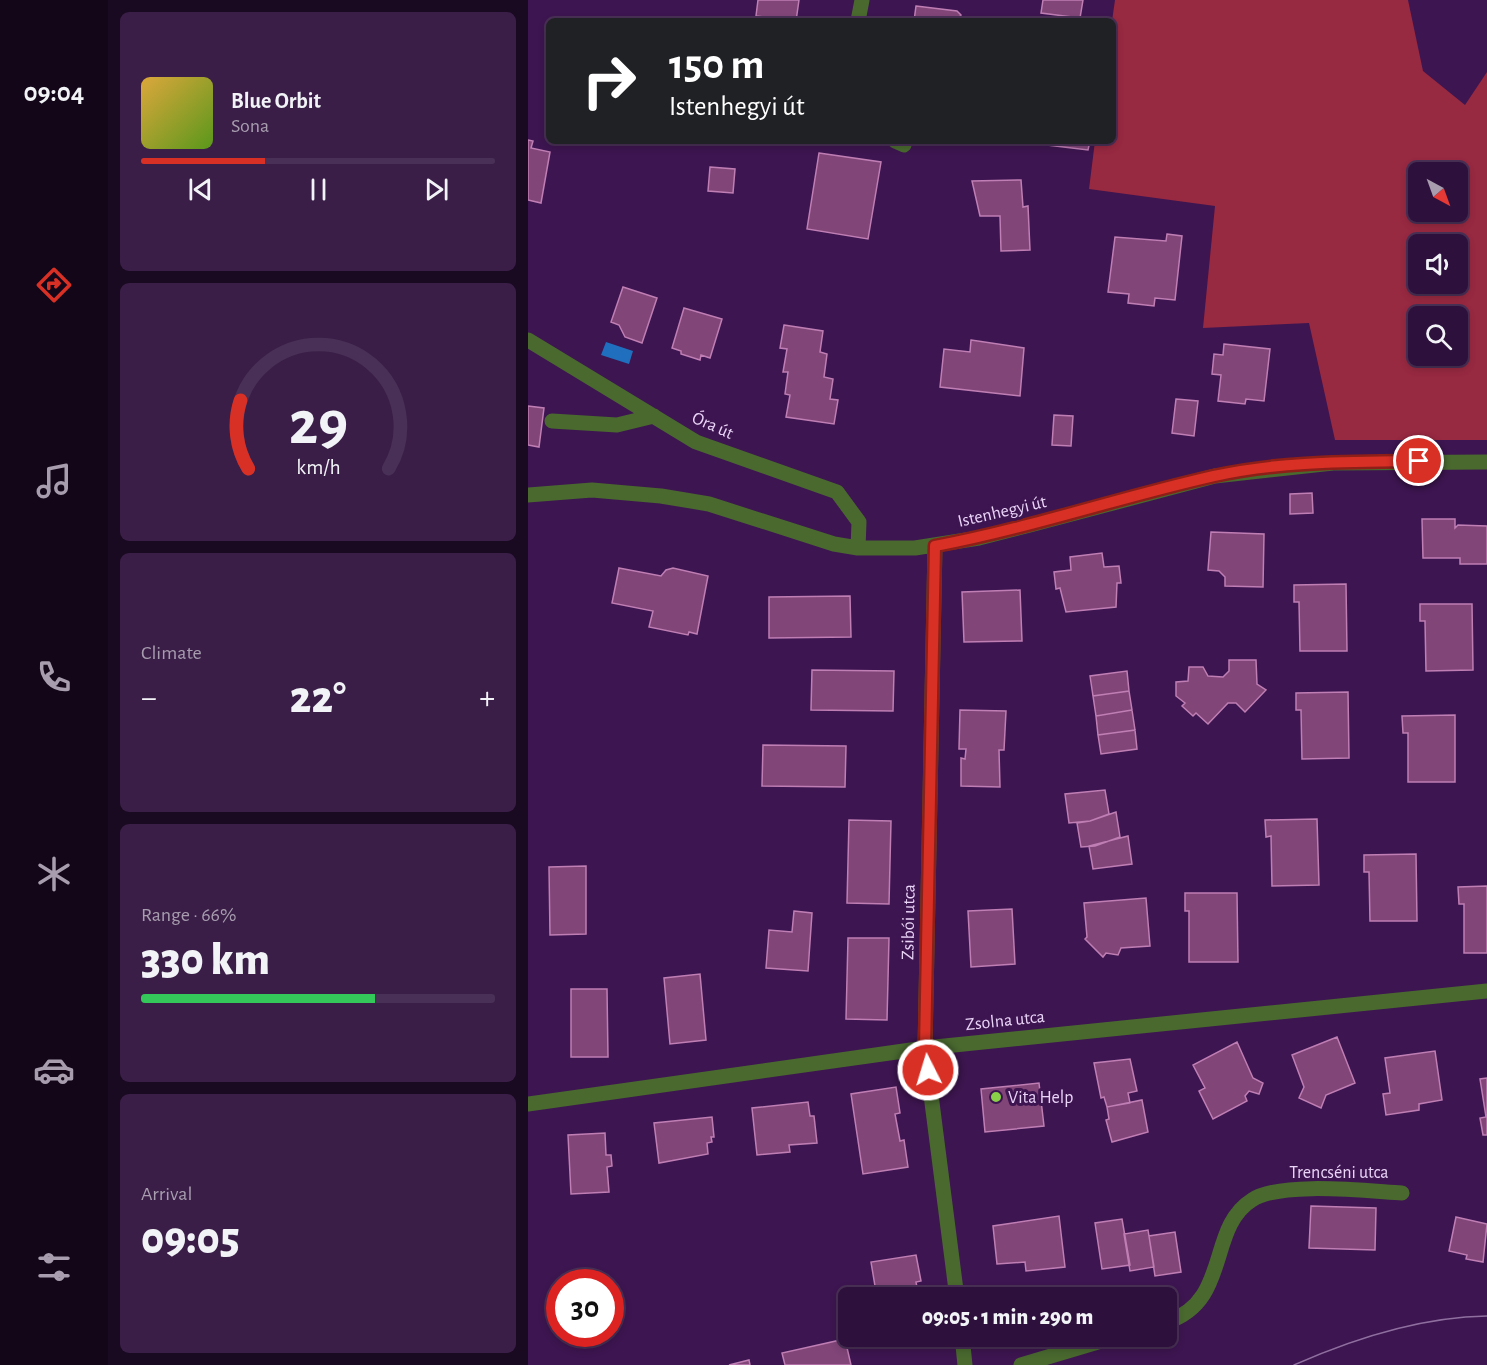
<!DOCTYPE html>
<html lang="en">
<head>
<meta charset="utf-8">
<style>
  body { margin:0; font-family:"Alegreya Sans",sans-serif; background:#3a1e47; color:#f1f3f6; height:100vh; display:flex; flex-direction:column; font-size:22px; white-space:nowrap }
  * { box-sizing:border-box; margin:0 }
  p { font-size:20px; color:#a79daf }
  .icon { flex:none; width:33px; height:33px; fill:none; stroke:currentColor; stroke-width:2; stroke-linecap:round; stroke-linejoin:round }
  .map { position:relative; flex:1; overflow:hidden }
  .details { display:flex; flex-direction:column; gap:12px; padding:12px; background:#190921; width:420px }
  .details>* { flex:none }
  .guide { position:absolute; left:18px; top:18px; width:570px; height:126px; border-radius:9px; box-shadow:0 3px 9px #0003,0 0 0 2px #493056; background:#202124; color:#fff; overflow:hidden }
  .needle { width:39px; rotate:139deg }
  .buttons { position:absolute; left:880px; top:162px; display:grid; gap:12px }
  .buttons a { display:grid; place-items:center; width:60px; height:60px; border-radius:9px; background:#2e103c; box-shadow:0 3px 9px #0003,0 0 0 2px #493056; font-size:30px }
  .speed { position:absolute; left:18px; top:1269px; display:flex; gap:12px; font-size:30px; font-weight:700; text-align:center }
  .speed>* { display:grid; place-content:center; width:78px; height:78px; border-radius:50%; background:#2e103c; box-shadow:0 3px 9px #0003,0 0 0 2px #493056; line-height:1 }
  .speed .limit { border:9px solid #d22; background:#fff; color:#111 }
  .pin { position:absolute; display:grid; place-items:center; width:51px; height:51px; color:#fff; margin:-26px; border:3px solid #fff; border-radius:50%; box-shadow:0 2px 6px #0007 }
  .me { position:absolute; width:66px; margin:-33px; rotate:355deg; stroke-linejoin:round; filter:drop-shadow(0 0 4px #0008) }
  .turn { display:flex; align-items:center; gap:21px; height:126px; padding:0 24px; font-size:27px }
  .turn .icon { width:78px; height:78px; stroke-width:2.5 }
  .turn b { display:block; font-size:42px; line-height:51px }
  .big { font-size:45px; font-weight:800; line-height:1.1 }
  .details .widget { flex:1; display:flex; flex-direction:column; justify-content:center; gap:9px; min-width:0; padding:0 21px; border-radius:9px; background:#3a1e47 }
  .details .dial { align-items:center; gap:0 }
  .dial svg { height:156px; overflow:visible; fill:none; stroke:#493056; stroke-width:7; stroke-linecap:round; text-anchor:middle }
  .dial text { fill:#f1f3f6; stroke:none }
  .song { display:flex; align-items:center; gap:18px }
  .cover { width:72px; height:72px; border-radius:9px; background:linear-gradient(135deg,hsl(40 70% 55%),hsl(90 70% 35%)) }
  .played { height:6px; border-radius:3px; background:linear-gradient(90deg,#d93025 35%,#493056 35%) }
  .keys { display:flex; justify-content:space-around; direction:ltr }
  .heat { display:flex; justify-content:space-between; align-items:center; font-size:33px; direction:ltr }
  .charge { height:9px; border-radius:4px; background:linear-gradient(90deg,#34c759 66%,#493056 0) }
  .trip { position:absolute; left:310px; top:1287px; width:339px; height:60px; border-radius:9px; background:#2e103c; box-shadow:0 3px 9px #0003,0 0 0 2px #493056; font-weight:800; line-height:60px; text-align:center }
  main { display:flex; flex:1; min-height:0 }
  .tabs { display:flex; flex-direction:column; width:108px; justify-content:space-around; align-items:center; background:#120618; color:#a79daf }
  .tabs .icon { width:42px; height:42px }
  .tabs .active { color:#d93025 }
  .tabs b { font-size:27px; color:#f1f3f6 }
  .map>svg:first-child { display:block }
</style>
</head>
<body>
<main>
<nav class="tabs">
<b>09:04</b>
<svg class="icon active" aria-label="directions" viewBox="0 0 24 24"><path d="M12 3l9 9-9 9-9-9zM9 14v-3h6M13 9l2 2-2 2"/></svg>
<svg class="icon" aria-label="music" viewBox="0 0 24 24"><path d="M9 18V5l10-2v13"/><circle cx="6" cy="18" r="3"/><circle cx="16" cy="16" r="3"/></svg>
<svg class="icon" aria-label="phone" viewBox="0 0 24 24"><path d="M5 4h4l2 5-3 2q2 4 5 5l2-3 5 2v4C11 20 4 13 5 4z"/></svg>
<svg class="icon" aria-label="climate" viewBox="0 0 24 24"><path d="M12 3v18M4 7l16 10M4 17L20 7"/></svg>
<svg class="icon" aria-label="car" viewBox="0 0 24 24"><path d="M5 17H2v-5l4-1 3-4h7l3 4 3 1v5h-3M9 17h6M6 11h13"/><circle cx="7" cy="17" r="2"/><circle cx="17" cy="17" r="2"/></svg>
<svg class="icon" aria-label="filters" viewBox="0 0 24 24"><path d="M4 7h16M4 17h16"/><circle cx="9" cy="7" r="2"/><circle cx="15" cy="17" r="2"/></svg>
</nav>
<section class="details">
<div class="widget">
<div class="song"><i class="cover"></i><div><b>Blue Orbit</b><p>Sona</p></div></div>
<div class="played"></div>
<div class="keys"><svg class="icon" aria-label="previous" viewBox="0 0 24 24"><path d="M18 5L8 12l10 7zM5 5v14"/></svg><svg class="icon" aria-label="pause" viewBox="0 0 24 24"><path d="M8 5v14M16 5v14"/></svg><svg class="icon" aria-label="next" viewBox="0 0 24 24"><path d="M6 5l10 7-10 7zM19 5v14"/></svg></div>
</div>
<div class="widget dial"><svg viewBox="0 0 100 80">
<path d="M14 69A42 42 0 1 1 86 69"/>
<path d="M14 69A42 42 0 0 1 10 34" stroke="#d93025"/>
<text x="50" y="56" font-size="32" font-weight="700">29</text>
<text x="50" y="72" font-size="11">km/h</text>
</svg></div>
<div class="widget"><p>Climate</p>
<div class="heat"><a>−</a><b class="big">22°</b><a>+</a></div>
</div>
<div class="widget"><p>Range · 66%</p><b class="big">330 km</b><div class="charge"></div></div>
<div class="widget"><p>Arrival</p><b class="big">09:05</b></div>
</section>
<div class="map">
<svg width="959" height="1365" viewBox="0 0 959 1365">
  <rect width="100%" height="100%" fill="#3d1550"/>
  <path fill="#972941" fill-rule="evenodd" d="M587 0H880L895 71 937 105 959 72V440H807L781 323 675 328 687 206 561 189 567 141H585L584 21ZM891 172H930V212H891ZM891 244H930V284H891ZM891 316H930V356H891Z"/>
  <path fill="#1f6fbe" d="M78 342 105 351 101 364 73 355Z"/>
  <path fill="#814578" stroke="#bf7eb4" stroke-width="1.5" d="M230 0H271L268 21 228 16Z
    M515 0H555L552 18 513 13Z
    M388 6 429 11 433 15 428 21H386Z
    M0 140 5 141 3 148 22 152 13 203 0 200Z
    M511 141H562L560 150 511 144Z
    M291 153 353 162 340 239 279 229Z
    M182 167 207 169 205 193 180 191Z
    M493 180 495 207 500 206 502 250 473 251 472 216H452L444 181Z
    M639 234 654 236 647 300 627 298 626 306 600 303 601 294 580 292 587 237 638 241Z
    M95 287 129 298 114 343 97 337 91 325 83 322Z
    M156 308 194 319 182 358 173 355 172 360 153 354V351L144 348Z
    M256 325 295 331 292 352 299 354 296 377 305 379 302 399 310 400 306 424 258 417 262 395 257 394 260 372H255L259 349 252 348Z
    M443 340 496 348 492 396 412 387 416 349 442 352Z
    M696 344 742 349 736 401 718 399 717 404 690 401 693 375 684 374 686 354 695 355Z
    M648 399 670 401 666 436 644 433Z
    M0 406 16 408 11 447 0 445Z
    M526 415 545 416 543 446 524 445Z
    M784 493 785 513 762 514V494Z
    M894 519H927V528L930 525 959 526V564H932V558H895Z
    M683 532 736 534 735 587 697 586V577L691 571 680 570Z
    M574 553 576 567 591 566 593 583H589L588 607 538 612 532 588 528 589 526 572 543 570 542 557Z
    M91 568 133 576 138 570 145 568 180 576 169 634 161 632 160 635 121 627 125 611 84 603Z
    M818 584 819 651H772L771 602H766V585Z
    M492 590 494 641 436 642 434 592Z
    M322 596 323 637 241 638V597Z
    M892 604H944L945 670 898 671 897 621H892Z
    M701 660H728L729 684 738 690 717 712 708 703H700L680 724 668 713 665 716 654 706 657 703 648 696V682L660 681 661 667H675L680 676 695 677 701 671Z
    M284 670 366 671 365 711 283 710Z
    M599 671 601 691 565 696 562 676Z
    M601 691 604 710 568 716 565 696Z
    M820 692 821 758 774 759 773 710H768V693Z
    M432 710 478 711 476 750H471L472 787 433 786V758L437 759 438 749H431Z
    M604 710 607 730 570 735 568 716Z
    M927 715V782H880V733H875L874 716Z
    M607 730 609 749 573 754 570 735Z
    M235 745 318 746 317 787 234 786Z
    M577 790 581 814 562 821 541 823 537 794Z
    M588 812 592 837 567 846 553 847 549 823 562 821Z
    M789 819 791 885 744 886 743 836 738 837 737 820Z
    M321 820 363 821 361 904 319 903Z
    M600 836 604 864 565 869 561 846Z
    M888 854 889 921H842L841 872H836V855Z
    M58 866V934L22 935 21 867Z
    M959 886V953H936V904H931L930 887Z
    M657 893H709L710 962H661V911H657Z
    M618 898 622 946 593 948 590 955 578 953 575 957 557 939 559 937 556 903Z
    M484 909 487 964 443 967 440 911Z
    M266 911 284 913 280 971 238 968 241 930 264 932Z
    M320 938H361L359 1020 318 1019Z
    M172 974 178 1040 142 1044 136 978Z
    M43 989H79L80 1057H43Z
    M809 1037 827 1083 798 1095 793 1108 771 1098 776 1087 764 1055Z
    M709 1042 725 1078 735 1083 731 1094 721 1091 717 1096 719 1101 685 1119 671 1091 677 1088 665 1065Z
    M907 1051 914 1100 891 1104V1110L858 1115 855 1094 862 1093 857 1058Z
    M602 1059 609 1091 600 1093 602 1103 579 1107 576 1097 573 1098 566 1063Z
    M959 1078V1135H955L952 1118 958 1117 952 1079Z
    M511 1083 516 1126 457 1132 453 1089Z
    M368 1087 372 1113 367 1114 372 1141 376 1140 380 1167 335 1174 323 1094Z
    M614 1100 620 1132 584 1142 578 1120 581 1119 579 1107Z
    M280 1102 282 1116H286L289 1143 261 1145 262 1152 229 1155 224 1108Z
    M184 1117 186 1137H183L184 1142 179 1143 180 1154 131 1163 126 1123Z
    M77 1133 78 1155H83L84 1166 79 1167 81 1192 43 1194 40 1135Z
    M783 1206 848 1208 847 1250 781 1248Z
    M531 1216 537 1267 498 1271 497 1262 469 1264 465 1226Z
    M928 1217 959 1224 955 1262 938 1259 939 1255 921 1251Z
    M594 1219 602 1265 574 1269 567 1223Z
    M620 1230 626 1267 602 1271 596 1234Z
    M647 1232 653 1272 627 1276 621 1236Z
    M388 1255 393 1281 388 1282 391 1298H349L343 1262Z
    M355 1336H392L356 1342Z
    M317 1339 323 1365H257L254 1353Z
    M221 1360 222 1365H201Z"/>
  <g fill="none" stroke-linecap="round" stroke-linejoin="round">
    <path stroke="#49692f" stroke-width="15" d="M330 21 334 0
      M367 141 376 145
      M0 340 168 442 309 492 331 522 330 548
      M24 421 89 425 126 416
      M0 495 64 490 133 496 181 504 306 544 330 548H387L451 538 502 525 687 476 805 463 959 462
      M407 546 397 1048 429 1298
      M0 1104 397 1048 959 991
      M639 1322C703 1301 679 1228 724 1200 753 1181 839 1191 874 1193
      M434 1336 437 1365
      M493 1365 590 1336"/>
    <path stroke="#8e6f9f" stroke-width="1.5" d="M766 1365C827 1338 892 1317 959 1316"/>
  </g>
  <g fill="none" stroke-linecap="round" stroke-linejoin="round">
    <g stroke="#8d1f18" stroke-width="15">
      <path id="route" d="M400 1070 397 1048 407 546C502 528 593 497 686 476 753 461 823 462 891 461"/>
    </g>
    <use href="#route" stroke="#d93025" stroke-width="10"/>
  </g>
  <circle fill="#89cf48" stroke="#3d1550" stroke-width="2" cx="468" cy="1097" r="6"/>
  <g text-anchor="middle" stroke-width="6" stroke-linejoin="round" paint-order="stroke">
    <g font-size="18" fill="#ead4f8" stroke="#3d1550">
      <text transform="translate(185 425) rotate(24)" y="6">Óra út</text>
      <text transform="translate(474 511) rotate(-13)" y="6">Istenhegyi út</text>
      <text transform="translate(380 922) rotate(-89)" y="6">Zsibói utca</text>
      <text transform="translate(477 1020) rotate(-6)" y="6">Zsolna utca</text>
      <text x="811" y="1178">Trencséni utca</text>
    </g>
    <g font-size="18" fill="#ead4f8" stroke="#3d1550" text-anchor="start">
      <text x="480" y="1103">Vita Help</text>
    </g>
  </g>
</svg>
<div class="buttons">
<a><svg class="needle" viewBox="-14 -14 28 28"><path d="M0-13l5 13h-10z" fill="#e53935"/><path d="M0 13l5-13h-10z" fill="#a79daf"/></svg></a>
<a><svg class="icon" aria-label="sound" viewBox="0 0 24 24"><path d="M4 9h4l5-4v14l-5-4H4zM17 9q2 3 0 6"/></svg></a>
<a><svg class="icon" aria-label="search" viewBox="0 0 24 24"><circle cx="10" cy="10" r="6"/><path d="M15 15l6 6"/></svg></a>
</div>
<div class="speed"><div class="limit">30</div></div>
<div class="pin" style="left:891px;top:461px;background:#d93025"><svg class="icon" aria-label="arrive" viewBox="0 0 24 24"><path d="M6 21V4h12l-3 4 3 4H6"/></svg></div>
<svg class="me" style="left:400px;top:1070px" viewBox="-20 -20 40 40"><circle r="17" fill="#d93025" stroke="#fff" stroke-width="3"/><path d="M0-11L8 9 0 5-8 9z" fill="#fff"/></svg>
<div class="trip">09:05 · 1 min · 290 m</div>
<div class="guide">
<div class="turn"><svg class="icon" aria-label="right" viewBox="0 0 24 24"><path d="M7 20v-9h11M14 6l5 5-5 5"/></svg><div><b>150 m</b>Istenhegyi út</div></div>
</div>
</div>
</main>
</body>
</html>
